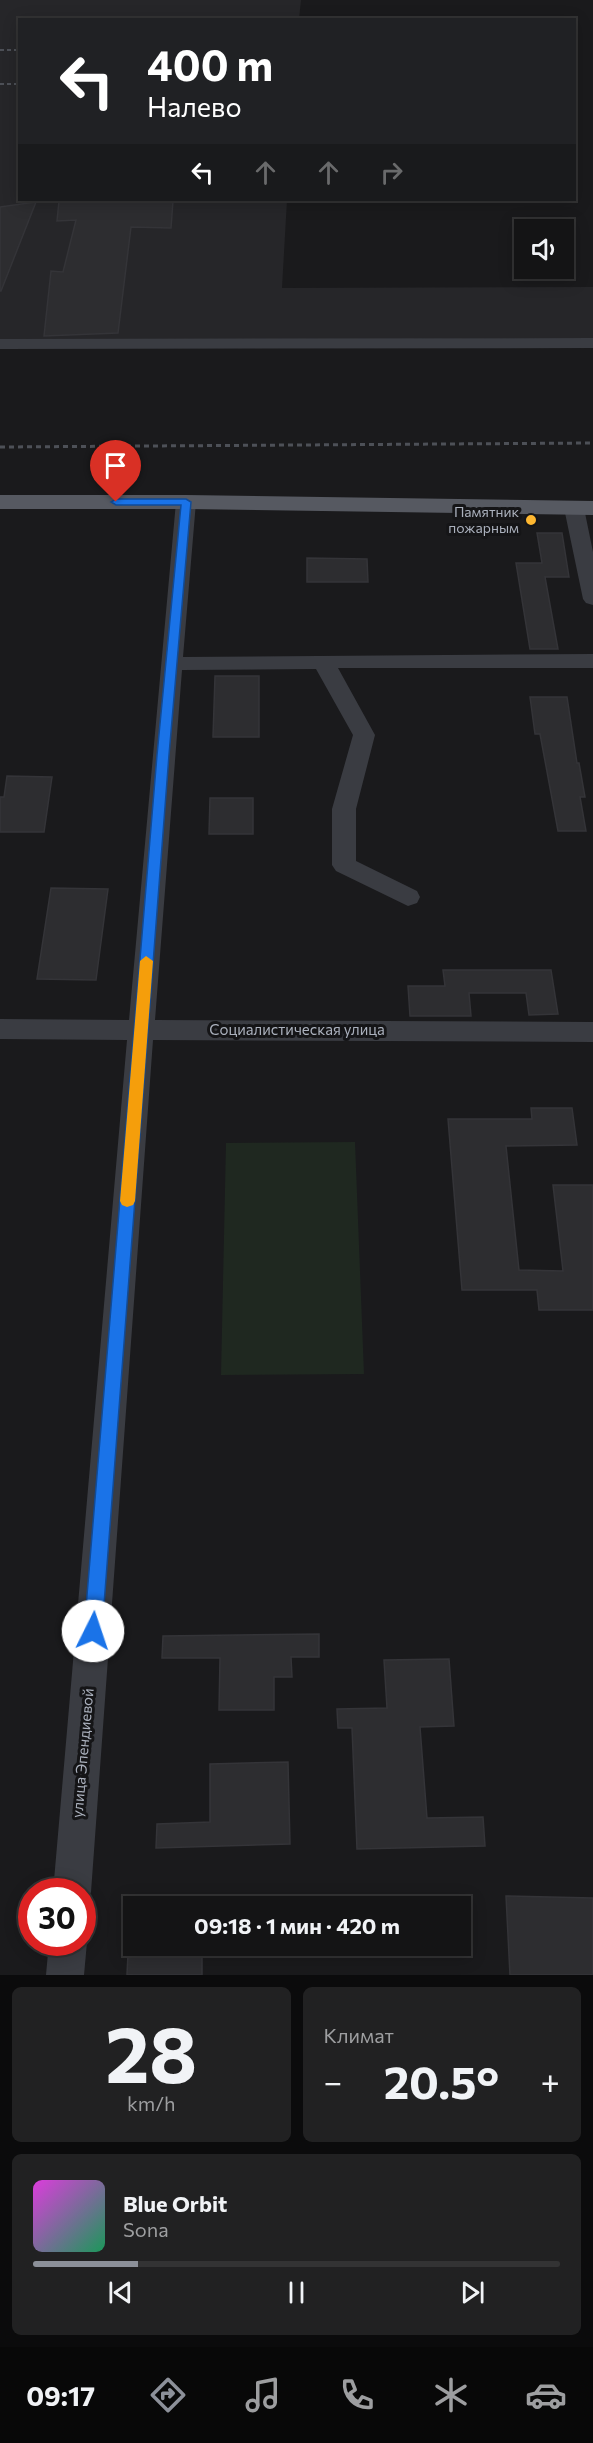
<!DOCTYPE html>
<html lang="ru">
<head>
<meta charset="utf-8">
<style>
  body { margin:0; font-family:Commissioner,sans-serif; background:#212122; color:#f1f3f6; height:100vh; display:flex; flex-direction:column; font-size:22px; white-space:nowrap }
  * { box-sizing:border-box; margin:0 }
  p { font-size:20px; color:#9d9ea0 }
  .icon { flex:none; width:33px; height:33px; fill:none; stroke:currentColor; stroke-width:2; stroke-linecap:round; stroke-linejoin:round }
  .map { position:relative; height:1975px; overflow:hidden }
  .side { display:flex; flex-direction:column; gap:12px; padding:12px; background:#0b0b0c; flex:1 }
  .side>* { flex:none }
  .guide { position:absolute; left:18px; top:18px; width:558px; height:183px; border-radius:0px; box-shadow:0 3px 15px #0003,0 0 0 2px #333334; background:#202124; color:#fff; overflow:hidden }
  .controls { position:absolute; left:514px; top:219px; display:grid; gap:12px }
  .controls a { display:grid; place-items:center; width:60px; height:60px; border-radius:0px; background:#141415; box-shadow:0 3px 15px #0003,0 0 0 2px #333334; font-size:30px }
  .speed { position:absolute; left:18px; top:1878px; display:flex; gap:12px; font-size:30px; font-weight:700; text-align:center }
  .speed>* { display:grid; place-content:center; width:78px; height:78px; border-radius:50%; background:#141415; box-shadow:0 3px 15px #0003,0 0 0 2px #333334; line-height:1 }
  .speed .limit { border:9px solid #d22; background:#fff; color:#111 }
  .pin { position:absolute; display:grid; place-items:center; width:51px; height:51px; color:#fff; margin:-62px -26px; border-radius:50% 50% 50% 0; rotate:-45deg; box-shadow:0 0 6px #0007 }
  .pin .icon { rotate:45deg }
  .me { position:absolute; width:66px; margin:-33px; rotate:4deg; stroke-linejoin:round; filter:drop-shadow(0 0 4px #0008) }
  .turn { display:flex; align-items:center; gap:21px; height:126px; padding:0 30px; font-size:27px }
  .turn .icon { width:78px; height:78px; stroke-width:2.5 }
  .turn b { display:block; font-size:42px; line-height:51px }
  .lanes { display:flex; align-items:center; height:57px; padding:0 30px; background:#0003; justify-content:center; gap:30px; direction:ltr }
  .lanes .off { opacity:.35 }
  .big { font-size:45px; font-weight:700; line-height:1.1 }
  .side .tile { flex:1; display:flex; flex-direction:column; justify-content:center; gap:9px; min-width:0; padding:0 21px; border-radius:9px; background:#212122 }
  .side .dial { align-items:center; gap:0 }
  .dial b { font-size:78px; line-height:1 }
  .song { display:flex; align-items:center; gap:18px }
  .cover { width:72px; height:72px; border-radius:9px; background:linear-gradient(135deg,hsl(300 70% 55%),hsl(150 70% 35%)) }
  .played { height:6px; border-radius:3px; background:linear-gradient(90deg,#8c9099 20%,#333334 20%) }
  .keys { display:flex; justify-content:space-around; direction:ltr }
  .heat { display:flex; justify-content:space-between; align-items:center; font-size:33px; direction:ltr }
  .side .tiles { flex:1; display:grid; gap:12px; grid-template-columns:1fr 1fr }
  .tile:last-child { grid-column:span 2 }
  .trip { position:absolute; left:123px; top:1896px; width:348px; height:60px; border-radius:0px; background:#141415; box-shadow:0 3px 15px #0003,0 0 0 2px #333334; font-weight:700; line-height:60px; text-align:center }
  .tab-bar { display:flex; height:96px; justify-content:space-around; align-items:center; background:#080808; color:#9d9ea0 }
  .tab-bar .icon { width:42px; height:42px }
  .tab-bar .selected { color:#8c9099 }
  .tab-bar b { font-size:27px; color:#f1f3f6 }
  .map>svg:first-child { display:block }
</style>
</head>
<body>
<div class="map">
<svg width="593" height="1975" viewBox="0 0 593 1975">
  <rect width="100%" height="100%" fill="#1a1a1c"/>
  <path fill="#262629" d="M0 0H301L299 19 20 20V200H287L282 288 593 287V338L0 341Z"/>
  <path fill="#1f2820" d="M355 1142 364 1374 221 1375 226 1143Z"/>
  <path fill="#2d2d30" stroke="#343438" stroke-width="1.5" d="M59 201H173L171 228 131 227 118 333 44 336 51 271 63 272 76 220 57 221Z
    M36 202 1 291H0V207Z
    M537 533H562L569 577H545L558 649H530L516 563H542Z
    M307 558 367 559 368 582H307Z
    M215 676H259V737H213Z
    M530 697H567L577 763H579L585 797H580L586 831H558L540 734H535Z
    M7 776 52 777 44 832H0V797H4Z
    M210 798H253V834H209Z
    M51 888 108 889 96 980 37 979Z
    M443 970H551L558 1014 529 1015 526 993H469L471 1016H410L408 986H445Z
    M531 1108H572L577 1145 506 1146 519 1270 563 1271 553 1185H593V1310H539L537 1290H462L448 1119H532Z
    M319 1634V1657H291L292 1677H274V1710H219L220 1658H162L163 1636Z
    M449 1659 454 1726 420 1727 427 1818 483 1817 485 1846 357 1849 352 1728H338L337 1709 387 1708 384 1660Z
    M288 1762 290 1844 156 1848 157 1824 210 1822V1764Z
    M506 1896 593 1898V1975H510Z
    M202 1953V1975H127L128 1954Z"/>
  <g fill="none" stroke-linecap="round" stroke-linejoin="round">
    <path fill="#3a3c42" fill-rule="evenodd" d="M593 338V348L0 349V339Z
      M186 496 193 498 196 502 183 657 593 654V668H338L375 735 356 809V861L417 891 420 897 417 903 408 906 336 871 332 865V809L353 735 316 669 182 670 155 1020 593 1022V1042L153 1040 91 1892 85 1905 82 1906V1892H53L127 1040 0 1039V1019L129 1020 176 502 179 498Z
      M574 502 581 504 584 508 593 552V605L586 603 583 599 564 508 567 504Z
      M82 1931 87 1942 84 1975H46L49 1942H82Z"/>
    <path fill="#565961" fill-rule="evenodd" d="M0 495H186L593 501V515L186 509H0Z"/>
    <path stroke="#4d5057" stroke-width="2" stroke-dasharray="4 3" stroke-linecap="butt" d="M0 50H20
      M0 84H20"/>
    <path stroke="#4d5057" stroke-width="3" stroke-dasharray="5 4" stroke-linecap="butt" d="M0 447 593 443"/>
  </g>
  <path fill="#1a73e8" stroke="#114b97" stroke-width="1.5" d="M186 499 191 502 169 755 102 1631 99 1638 93 1640 87 1638 84 1631 157 755 181 505H116L111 502 116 499Z"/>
  <path fill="#f59e0b" d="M146 956 153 961 135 1201 133 1205 127 1207 122 1205 120 1201 140 961Z"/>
  <circle fill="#feb730" stroke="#151517" stroke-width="2" cx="531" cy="520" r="6"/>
  <g text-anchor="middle" stroke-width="6" stroke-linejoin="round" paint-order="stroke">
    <g font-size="14" fill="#abb1bd" stroke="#151517" text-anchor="end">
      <text x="519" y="517">Памятник<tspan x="519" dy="16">пожарным</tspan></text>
    </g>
    <g font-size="15" fill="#abb1bd" stroke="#151517">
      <text x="297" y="1035">Социалистическая улица</text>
      <text transform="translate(83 1753) rotate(-85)" y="5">улица Эпендиевой</text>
    </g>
  </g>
</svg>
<div class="controls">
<a><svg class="icon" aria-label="sound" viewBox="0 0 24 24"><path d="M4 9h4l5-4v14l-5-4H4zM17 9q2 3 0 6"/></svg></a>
</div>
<div class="speed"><div class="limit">30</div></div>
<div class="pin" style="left:116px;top:502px;background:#d93025"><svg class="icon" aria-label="arrive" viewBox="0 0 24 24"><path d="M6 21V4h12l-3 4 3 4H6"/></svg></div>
<svg class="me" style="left:93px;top:1631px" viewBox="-20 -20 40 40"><circle r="19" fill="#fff"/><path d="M0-13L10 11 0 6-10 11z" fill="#1a73e8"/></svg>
<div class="trip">09:18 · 1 мин · 420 m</div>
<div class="guide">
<div class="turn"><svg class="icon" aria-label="left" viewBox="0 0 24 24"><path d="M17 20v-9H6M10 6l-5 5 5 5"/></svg><div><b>400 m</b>Налево</div></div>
<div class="lanes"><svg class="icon" aria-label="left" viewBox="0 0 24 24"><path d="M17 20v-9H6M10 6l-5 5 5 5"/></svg><svg class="icon off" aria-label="ahead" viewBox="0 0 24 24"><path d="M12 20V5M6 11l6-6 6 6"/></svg><svg class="icon off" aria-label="ahead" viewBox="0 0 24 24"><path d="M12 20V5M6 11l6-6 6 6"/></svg><svg class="icon off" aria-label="right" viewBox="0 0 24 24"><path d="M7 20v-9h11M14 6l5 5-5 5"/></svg></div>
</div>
</div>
<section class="side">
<div class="tiles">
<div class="tile dial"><b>28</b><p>km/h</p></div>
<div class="tile"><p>Климат</p>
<div class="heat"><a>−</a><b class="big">20.5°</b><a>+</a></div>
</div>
<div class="tile">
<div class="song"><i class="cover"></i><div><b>Blue Orbit</b><p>Sona</p></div></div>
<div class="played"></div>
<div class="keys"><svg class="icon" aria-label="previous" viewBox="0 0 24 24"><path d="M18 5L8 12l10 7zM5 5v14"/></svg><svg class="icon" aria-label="pause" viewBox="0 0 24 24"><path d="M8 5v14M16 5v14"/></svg><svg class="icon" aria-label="next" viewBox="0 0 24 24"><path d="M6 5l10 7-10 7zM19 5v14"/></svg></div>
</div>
</div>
</section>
<nav class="tab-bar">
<b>09:17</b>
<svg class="icon selected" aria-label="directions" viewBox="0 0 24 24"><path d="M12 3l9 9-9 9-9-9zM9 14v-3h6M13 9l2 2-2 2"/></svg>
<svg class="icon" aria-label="music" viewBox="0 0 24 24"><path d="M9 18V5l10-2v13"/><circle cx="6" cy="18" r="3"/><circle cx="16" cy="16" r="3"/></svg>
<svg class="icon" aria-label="phone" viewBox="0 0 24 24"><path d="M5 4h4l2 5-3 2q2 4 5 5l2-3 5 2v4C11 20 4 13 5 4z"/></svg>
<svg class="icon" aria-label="climate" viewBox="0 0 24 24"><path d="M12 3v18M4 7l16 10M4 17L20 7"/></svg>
<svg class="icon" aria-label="car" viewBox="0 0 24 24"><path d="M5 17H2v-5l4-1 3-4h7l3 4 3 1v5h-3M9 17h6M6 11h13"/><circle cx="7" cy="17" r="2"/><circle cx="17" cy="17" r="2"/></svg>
</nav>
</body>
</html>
